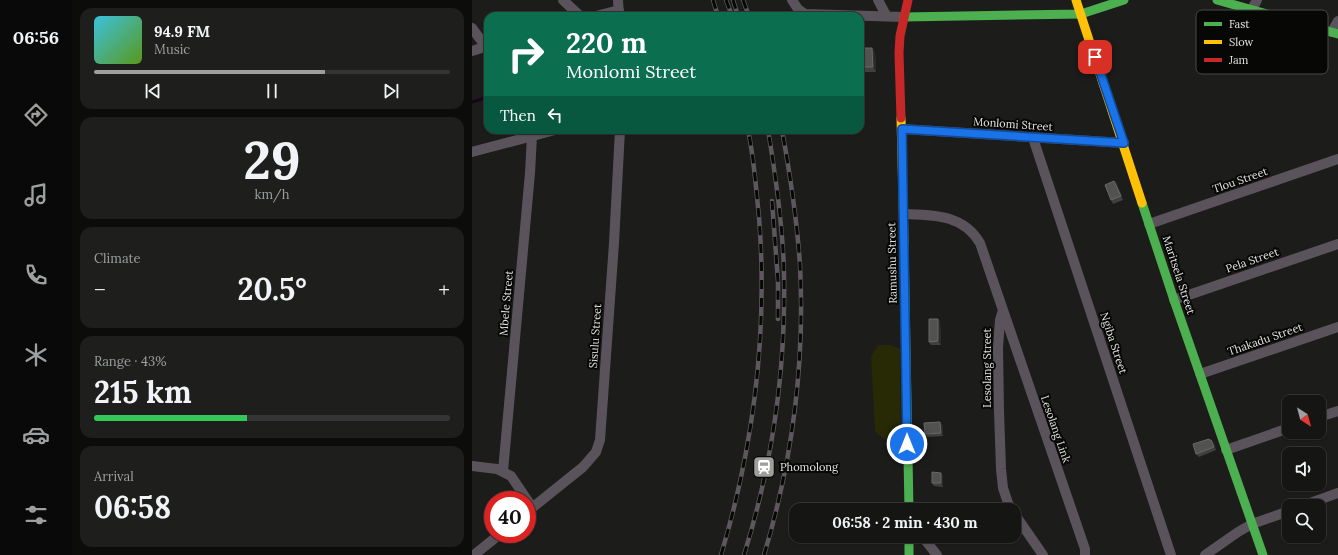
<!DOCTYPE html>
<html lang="en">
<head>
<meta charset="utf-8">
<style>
  body { margin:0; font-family:Lora,serif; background:#1e1f1d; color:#f1f3f6; height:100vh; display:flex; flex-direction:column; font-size:15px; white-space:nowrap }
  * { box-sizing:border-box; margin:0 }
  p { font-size:13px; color:#9d9fa0 }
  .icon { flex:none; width:22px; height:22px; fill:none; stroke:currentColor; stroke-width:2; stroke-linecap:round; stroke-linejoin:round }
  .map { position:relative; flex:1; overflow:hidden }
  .panel { display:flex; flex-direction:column; gap:8px; padding:8px; background:#0c0c0b; width:400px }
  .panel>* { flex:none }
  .guide { position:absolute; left:12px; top:12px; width:380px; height:122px; border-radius:12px; box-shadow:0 1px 3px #0004,0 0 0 1px #343534; background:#0b6e4f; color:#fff; overflow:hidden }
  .needle { width:26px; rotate:144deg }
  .controls { position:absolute; left:810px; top:395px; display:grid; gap:8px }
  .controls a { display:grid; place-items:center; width:44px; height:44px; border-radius:8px; background:#151614; box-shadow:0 1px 3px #0004,0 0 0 1px #343534; font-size:20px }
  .speed { position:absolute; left:12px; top:491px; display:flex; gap:8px; font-size:20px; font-weight:700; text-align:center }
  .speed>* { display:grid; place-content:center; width:52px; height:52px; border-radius:50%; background:#151614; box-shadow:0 1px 3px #0004,0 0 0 1px #343534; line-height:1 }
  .speed .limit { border:6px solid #d22; background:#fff; color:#111 }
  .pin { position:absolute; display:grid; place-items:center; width:34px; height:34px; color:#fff; margin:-17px; border-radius:8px; box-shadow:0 2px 6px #0006 }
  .me { position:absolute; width:44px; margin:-22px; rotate:0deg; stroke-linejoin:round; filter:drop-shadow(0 0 3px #0008) }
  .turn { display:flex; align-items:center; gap:14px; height:84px; padding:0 16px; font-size:18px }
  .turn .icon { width:52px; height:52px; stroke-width:2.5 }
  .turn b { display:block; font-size:28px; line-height:34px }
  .then { display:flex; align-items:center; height:38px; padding:0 16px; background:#0003; gap:8px; font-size:15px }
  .big { font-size:30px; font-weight:800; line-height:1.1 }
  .panel .card { flex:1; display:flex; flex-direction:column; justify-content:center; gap:6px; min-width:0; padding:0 14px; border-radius:12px; background:#1e1f1d }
  .panel .dial { align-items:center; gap:0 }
  .dial b { font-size:52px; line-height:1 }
  .song { display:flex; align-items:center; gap:12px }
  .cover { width:48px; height:48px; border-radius:6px; background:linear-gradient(135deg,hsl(190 70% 55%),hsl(90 70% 35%)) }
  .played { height:4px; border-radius:2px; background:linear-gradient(90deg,#9e9e9b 65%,#343534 65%) }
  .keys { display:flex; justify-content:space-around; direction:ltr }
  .heat { display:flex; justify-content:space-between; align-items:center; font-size:22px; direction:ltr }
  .charge { height:6px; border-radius:3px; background:linear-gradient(90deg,#34c759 43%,#343534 0) }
  .trip { position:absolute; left:317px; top:503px; width:232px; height:40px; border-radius:12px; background:#151614; box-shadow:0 1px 3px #0004,0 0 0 1px #343534; font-weight:800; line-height:40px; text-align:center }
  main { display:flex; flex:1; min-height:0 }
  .tabs { display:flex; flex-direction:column; width:72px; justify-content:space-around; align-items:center; background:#080908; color:#9d9fa0 }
  .tabs .icon { width:28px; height:28px }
  .tabs .current { color:#9e9e9b }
  .tabs b { font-size:18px; color:#f1f3f6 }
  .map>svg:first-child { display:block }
</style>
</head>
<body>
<main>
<nav class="tabs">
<b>06:56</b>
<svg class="icon current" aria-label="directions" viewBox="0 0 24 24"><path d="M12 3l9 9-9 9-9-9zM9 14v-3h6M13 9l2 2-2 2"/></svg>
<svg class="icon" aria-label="music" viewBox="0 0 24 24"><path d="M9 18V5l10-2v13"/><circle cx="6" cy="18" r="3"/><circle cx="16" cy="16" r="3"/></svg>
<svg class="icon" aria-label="phone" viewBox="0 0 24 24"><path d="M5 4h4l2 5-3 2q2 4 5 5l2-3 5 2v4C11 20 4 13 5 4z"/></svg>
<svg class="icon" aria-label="climate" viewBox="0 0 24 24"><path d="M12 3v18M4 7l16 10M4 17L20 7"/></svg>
<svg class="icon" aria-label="car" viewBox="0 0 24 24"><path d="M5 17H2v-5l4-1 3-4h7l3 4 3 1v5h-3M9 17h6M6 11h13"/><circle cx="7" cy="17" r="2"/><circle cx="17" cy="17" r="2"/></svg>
<svg class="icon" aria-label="filters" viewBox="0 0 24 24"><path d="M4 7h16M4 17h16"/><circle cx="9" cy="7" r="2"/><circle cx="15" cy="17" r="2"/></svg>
</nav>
<section class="panel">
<div class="card">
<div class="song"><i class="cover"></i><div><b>94.9 FM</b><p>Music</p></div></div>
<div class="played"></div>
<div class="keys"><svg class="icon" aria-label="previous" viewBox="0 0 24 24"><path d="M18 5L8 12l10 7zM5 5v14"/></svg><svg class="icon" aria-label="pause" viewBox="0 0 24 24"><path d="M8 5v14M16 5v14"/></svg><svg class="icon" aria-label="next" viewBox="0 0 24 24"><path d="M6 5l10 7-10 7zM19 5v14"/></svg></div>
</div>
<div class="card dial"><b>29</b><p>km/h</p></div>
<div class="card"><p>Climate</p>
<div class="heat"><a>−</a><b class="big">20.5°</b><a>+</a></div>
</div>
<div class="card"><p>Range · 43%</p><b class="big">215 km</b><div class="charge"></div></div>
<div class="card"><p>Arrival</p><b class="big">06:58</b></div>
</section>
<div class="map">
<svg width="866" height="555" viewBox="0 0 866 555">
  <rect width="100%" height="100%" fill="#1c1d1a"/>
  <path fill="#282905" d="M406 345H419L428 349 429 434 421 440 412 439 403 431 399 357Z"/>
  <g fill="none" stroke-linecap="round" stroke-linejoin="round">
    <path stroke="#19031f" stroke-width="3" d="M0 102 16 97"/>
    <path stroke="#5b535b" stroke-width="10" d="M91 0 108 16
      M146 0 147 16
      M320 0 326 9 333 14 432 17
      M406 0 414 15
      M780 9 785 0
      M124 16 147 10
      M0 28 14 47
      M860 32 866 21
      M0 51 16 46
      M430 129 652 143
      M561 138 699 555
      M0 152 83 130
      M432 214C461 215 491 214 508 243L613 549V555
      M677 224 866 159
      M702 300 866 244
      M531 310 528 320 526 348 527 411 529 469 531 488 536 503 540 510
      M728 374 866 327
      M847 417 866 411
      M754 450 817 428
      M0 466 25 469 39 476 60 507
      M31 471 58 173 60 136
      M830 506 866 493
      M55 512 111 467 124 452 128 440 142 243 148 130
      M542 513 571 555
      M450 536 465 555
      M2 555 28 534
      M733 555 766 532 780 524 817 511"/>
    <path stroke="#4caf50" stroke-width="9" d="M745 0 866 34
      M432 17 609 14 652 0
      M670 203 702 300 791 555
      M432 241 437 510
      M437 536V555"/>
    <path stroke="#ffc107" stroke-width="9" d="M604 0 670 203
      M429 118 432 241"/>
    <path stroke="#c62828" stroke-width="9" d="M429 118 427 53 428 36 436 0"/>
    <g stroke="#5d585d" stroke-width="4.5">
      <path id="rail" d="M241 0 246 16
        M254 0 260 16
        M261 0 266 16
        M271 0 277 16
        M300 201 306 281V319
        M249 555C282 445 296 332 287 217 284 188 282 158 276 130
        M272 555C300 465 314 369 312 274 311 226 304 178 296 130
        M292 555C320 462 333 362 328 265 325 220 318 174 310 130"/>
    </g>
    <use href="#rail" stroke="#070806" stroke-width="3" stroke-dasharray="9" stroke-linecap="butt"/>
  </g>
  <path fill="#40413e" d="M388 48H400L403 53 404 72H388Z
    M642 181 645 184 651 200 641 204 639 200Z
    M466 319 468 322 469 345H459L457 342Z
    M468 422 471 426V436L455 437 453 434Z
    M737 439 738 440H739L742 443 744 450 727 457 724 454Z
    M471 476V487L462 486 460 483Z"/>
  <path fill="#2a2b28" d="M400 48 403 53 404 72 401 67Z
    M642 181 645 184 651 200 649 196Z
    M466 319 468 322 469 345 466 341Z
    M468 422 471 426V436L469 433Z
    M739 440 742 443 744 450 742 447Z
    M469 473 471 476V487L469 483Z"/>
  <path fill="#525350" stroke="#696a66" d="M388 48H400L401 67H388Z
    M642 181 649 196 639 200 633 185Z
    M457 319H466V341L457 342Z
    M468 422 469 433 453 434 452 423Z
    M737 439V440H739L742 447 724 454 721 444Z
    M460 472 469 473V483H460Z"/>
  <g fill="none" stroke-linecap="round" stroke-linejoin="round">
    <g stroke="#114b97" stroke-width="10">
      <path id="route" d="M435 444 430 129 652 143 623 57"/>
    </g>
    <use href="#route" stroke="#1a73e8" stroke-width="7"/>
  </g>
  <defs>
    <g id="station-square" transform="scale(1.15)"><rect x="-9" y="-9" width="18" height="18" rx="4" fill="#9e9e9b" stroke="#070806"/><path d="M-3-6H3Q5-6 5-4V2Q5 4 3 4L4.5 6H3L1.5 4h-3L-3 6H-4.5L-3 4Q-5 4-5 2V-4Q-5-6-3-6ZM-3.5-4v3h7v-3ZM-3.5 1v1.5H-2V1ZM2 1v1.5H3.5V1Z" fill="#fff"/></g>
  </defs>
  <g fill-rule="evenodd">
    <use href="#station-square" x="292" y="467"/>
  </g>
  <g text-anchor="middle" stroke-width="4" stroke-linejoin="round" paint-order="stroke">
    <g font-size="11" fill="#e4e4e1" stroke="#070806">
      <text transform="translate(541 124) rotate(4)" y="4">Monlomi Street</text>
      <text transform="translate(768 180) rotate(-19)" y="4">Tlou Street</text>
      <text transform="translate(780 260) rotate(-19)" y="4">Pela Street</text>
      <text transform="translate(420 263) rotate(-91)" y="4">Ramushu Street</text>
      <text transform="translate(707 275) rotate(72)" y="4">Maritsela Street</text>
      <text transform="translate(34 303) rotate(-85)" y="4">Mbele Street</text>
      <text transform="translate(123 336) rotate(-86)" y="4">Sisulu Street</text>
      <text transform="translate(793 339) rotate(-19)" y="4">Thakadu Street</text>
      <text transform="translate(642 343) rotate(72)" y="4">Ngiba Street</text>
      <text transform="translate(515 368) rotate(-90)" y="4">Lesolang Street</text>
      <text transform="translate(584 429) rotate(71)" y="4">Lesolang Link</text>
    </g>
    <g font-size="11" fill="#e4e4e1" stroke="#070806" text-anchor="start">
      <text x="308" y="471">Phomolong</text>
    </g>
  </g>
  <rect x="724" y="10" width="132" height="64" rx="6" fill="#070806" stroke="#494a48" stroke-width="1"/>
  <rect x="732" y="22" width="18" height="4" fill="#4caf50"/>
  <rect x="732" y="40" width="18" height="4" fill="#ffc107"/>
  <rect x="732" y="58" width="18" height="4" fill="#c62828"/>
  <g font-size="11" fill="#e4e4e1">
    <text x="757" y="28">Fast</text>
    <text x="757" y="46">Slow</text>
    <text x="757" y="64">Jam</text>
  </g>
</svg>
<div class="controls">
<a><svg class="needle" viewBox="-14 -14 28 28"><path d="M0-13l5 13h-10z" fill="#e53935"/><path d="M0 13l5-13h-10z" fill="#9d9fa0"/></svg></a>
<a><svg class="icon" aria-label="sound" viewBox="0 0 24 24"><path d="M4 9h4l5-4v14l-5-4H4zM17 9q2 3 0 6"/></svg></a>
<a><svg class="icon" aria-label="search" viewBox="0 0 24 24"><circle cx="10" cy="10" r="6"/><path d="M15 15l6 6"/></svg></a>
</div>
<div class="speed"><div class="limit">40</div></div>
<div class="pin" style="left:623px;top:57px;background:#d93025"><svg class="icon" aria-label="arrive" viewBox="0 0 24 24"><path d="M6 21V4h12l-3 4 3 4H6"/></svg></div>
<svg class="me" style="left:435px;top:444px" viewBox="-20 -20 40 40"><circle r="17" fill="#1a73e8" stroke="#fff" stroke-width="3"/><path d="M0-11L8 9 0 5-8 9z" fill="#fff"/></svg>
<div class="trip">06:58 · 2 min · 430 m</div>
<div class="guide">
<div class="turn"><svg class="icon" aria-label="right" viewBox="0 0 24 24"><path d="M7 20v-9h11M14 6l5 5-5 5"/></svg><div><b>220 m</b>Monlomi Street</div></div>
<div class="then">Then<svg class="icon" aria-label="left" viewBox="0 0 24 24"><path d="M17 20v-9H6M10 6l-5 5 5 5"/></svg></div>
</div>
</div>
</main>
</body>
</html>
